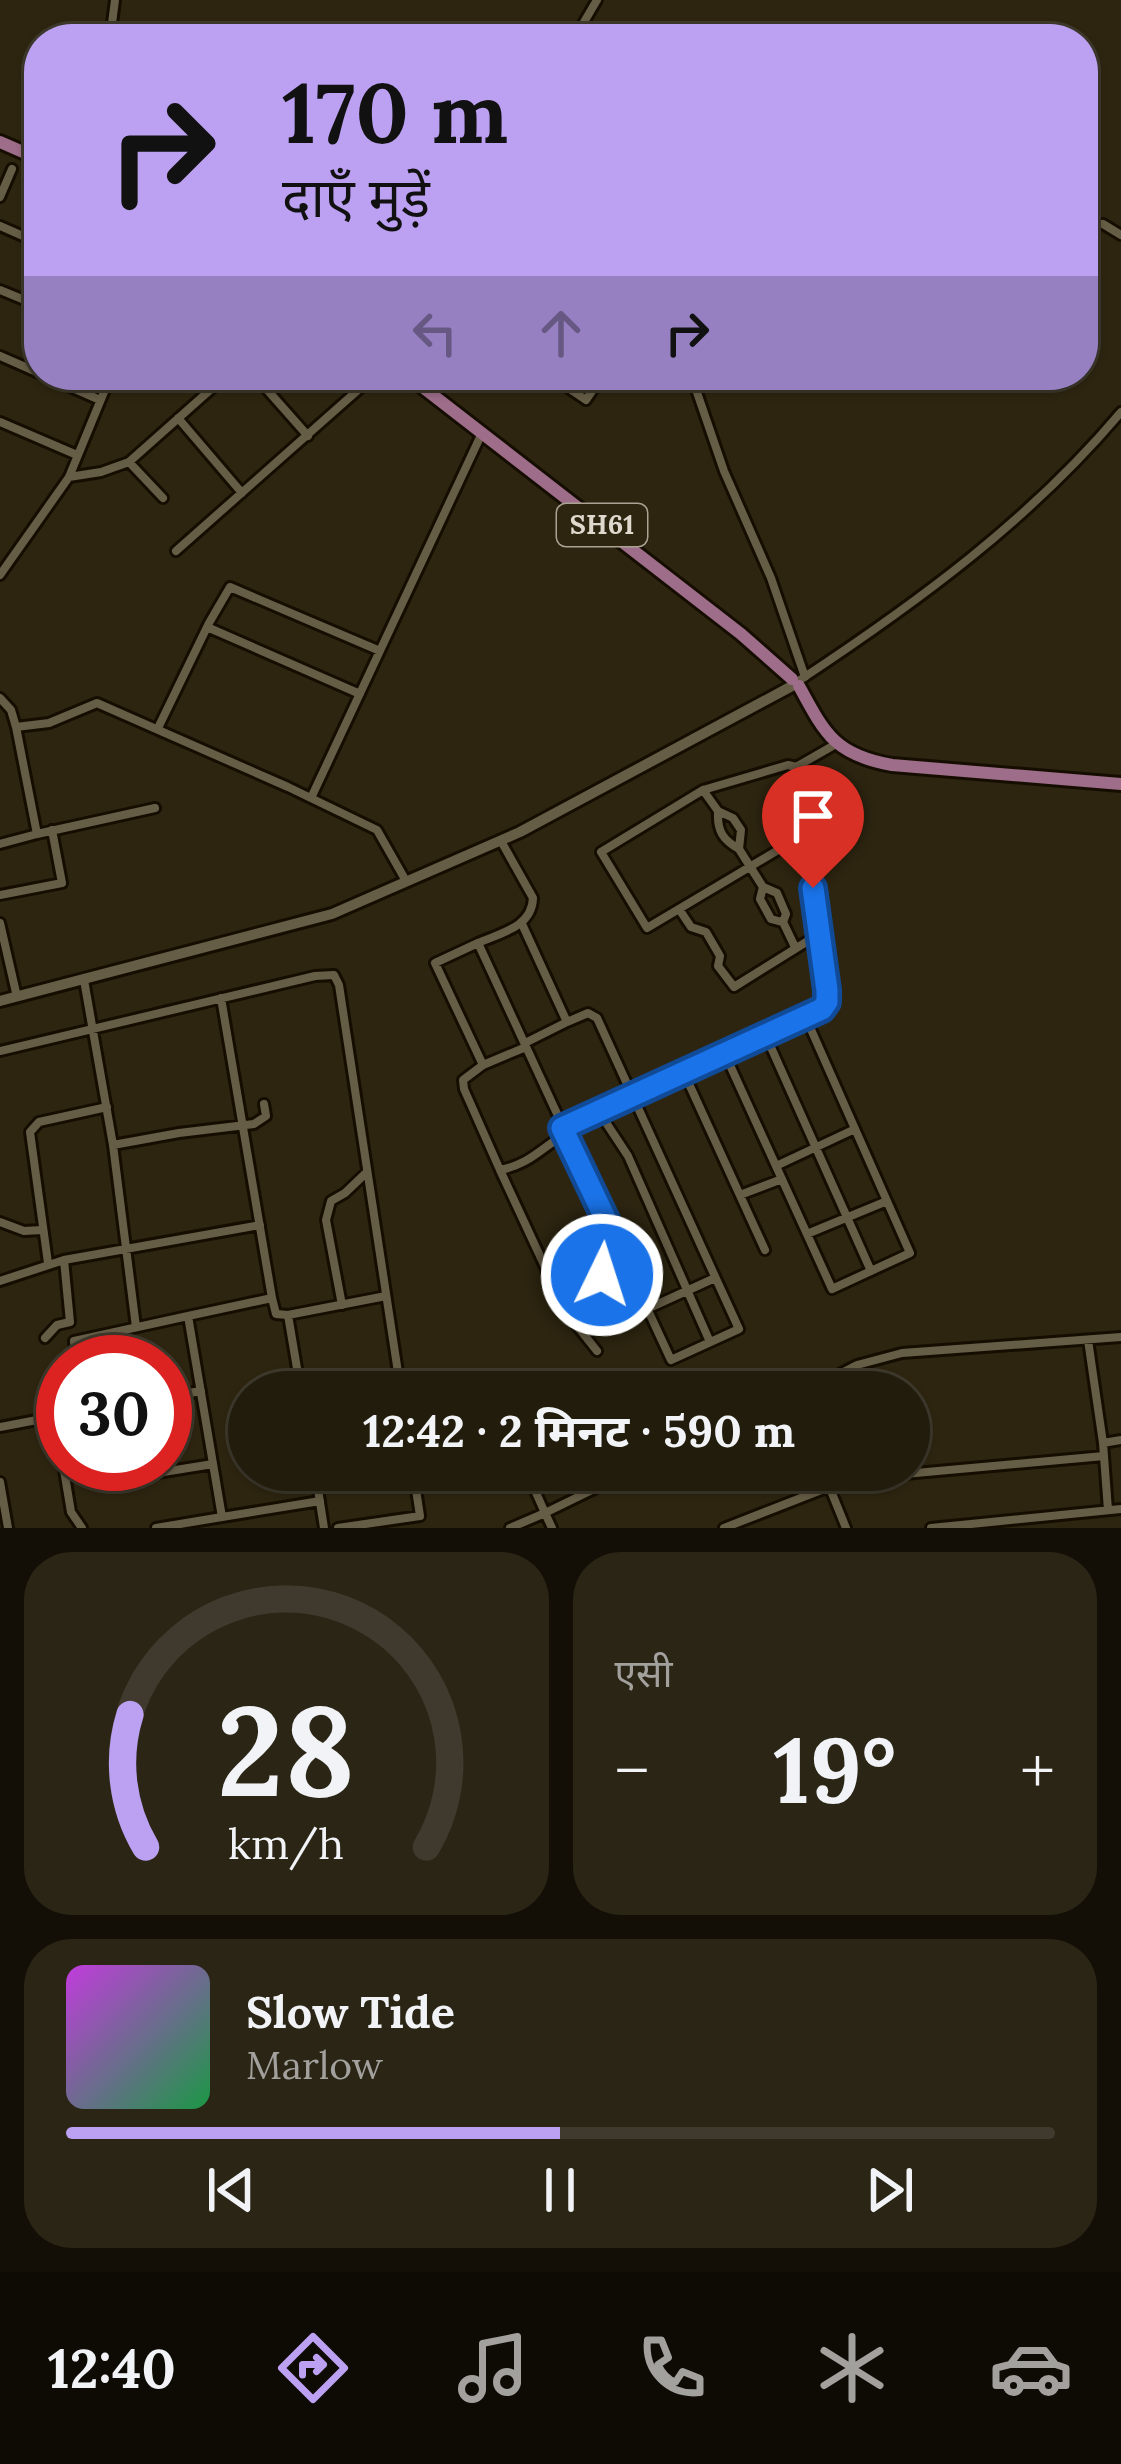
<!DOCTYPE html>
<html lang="hi">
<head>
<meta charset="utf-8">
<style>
  body { margin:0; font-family:Lora,"Noto Sans Devanagari",serif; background:#2a2515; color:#f1f3f6; height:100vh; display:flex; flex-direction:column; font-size:45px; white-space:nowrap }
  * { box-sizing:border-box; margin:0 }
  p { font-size:39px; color:#a2a19d }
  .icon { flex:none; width:66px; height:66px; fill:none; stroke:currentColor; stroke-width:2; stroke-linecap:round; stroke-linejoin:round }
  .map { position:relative; height:1528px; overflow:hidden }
  .details { display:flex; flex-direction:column; gap:24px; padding:24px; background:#130f07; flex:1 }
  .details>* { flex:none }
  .hud { position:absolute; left:24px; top:24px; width:1074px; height:366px; border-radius:48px; box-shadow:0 3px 9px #0004,0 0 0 3px #3f3a2d; background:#bca0f2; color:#111; overflow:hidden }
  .speed { position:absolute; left:36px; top:1335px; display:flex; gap:24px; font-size:60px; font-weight:700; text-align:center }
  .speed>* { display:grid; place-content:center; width:156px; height:156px; border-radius:50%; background:#221c0c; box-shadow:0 3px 9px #0004,0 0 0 3px #3f3a2d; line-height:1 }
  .speed .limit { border:18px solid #d22; background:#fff; color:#111 }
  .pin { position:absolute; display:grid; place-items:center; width:102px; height:102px; color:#fff; margin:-123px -51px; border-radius:50% 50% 50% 0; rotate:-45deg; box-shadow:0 0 12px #0007 }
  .pin .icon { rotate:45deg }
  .me { position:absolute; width:132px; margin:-66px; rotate:4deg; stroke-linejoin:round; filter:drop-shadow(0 0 9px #0008) }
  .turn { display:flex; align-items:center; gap:42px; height:252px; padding:0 60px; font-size:54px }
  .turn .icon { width:156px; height:156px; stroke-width:2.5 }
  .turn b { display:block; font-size:84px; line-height:102px }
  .lanes { display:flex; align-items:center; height:114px; padding:0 60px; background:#0003; justify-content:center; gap:60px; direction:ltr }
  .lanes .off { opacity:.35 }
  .big { font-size:90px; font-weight:700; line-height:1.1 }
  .details .card { flex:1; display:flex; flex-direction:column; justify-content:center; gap:18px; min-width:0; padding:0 42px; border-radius:48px; background:#2a2515 }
  .details .dial { align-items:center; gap:0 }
  .dial svg { height:312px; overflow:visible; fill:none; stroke:#3f3a2d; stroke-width:7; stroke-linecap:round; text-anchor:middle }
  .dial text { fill:#f1f3f6; stroke:none }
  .song { display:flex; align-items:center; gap:36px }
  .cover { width:144px; height:144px; border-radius:18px; background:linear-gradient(135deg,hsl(290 70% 55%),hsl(140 70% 35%)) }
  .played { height:12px; border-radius:6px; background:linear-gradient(90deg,#bca0f2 50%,#3f3a2d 50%) }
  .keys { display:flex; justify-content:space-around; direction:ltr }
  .heat { display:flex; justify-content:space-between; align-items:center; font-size:66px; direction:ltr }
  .details .tiles { flex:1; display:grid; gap:24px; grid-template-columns:1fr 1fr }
  .card:last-child { grid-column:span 2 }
  .trip { position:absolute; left:228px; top:1371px; width:702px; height:120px; border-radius:60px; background:#221c0c; box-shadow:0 3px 9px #0004,0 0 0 3px #3f3a2d; font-weight:700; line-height:120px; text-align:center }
  .menu { display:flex; height:192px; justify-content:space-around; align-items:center; background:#0e0b05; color:#a2a19d }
  .menu .icon { width:84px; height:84px }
  .menu .selected { color:#bca0f2 }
  .menu b { font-size:54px; color:#f1f3f6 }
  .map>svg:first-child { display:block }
</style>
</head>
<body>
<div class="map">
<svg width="1121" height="1528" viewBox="0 0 1121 1528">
  <rect width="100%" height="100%" fill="#2d2510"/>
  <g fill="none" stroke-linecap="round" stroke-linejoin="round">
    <g stroke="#150e00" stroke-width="14">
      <path id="street" d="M110 39 115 0
        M574 39 597 0
        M0 197 12 169
        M1103 224 1121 235
        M0 226 39 243
        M0 290 39 306
        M0 356 39 373
        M43 375 100 400
        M254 375 308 436
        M549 375 586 400 603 375
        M691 375 724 471 771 578 805 677
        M178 418 242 493
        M0 422 77 455
        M129 462 163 498
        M69 477 101 472 129 462 227 375
        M176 551 375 375
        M0 575 69 477 111 375
        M207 627 360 694
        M800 680C918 602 1030 520 1121 412
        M0 698 11 710 16 727
        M158 728 209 623 230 587 380 651
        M796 767 788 765 703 790 601 852 647 928 805 834
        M703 790 718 811 733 818 741 830 739 849 763 887 777 893 786 914 783 922 795 947
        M311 798 482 433
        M718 812C717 831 723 840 739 849
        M37 834 155 808
        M501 841 533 898C532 927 501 933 478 943L671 1360 739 1329 597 1018 588 1013 567 1022 522 924
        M0 844 37 834 16 727 49 723 97 703 288 787 377 830 406 881
        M763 887 760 899 771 919 782 922
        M0 895 62 883 52 830
        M679 909 691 927 706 932 720 956 718 966 734 987 819 934
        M0 923 17 997
        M478 943 435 963 483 1065
        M84 980 113 1145 136 1327
        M221 998 272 1298
        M765 1034 871 1271
        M525 1043 567 1022
        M0 1051 315 976 334 975 339 985 401 1392
        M724 1052 832 1289 910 1253 805 1016
        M684 1073 765 1250
        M599 1112 628 1156 710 1342
        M563 1128 822 1009 827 1002 796 767 836 744
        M565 1134C540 1149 530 1164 500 1170L566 1312 597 1351
        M113 1145 179 1133 254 1124 266 1116 264 1104
        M776 1166 855 1129
        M500 1170 464 1089 463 1080 483 1065 526 1047
        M740 1195 782 1179
        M0 1222 24 1231 42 1230
        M807 1234 887 1201
        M48 1263 30 1132 39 1122 107 1107
        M0 1281 64 1260
        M342 1305 326 1220 331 1201 345 1193 367 1172
        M647 1309 715 1278
        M288 1315 276 1314 272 1298 188 1316 222 1517 320 1501
        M572 1317 582 1315 588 1308 617 1243
        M45 1338 57 1325 70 1322 64 1260 260 1225
        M1088 1340 1103 1443
        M76 1362 74 1341 188 1316
        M301 1392 288 1315 386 1296
        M637 1392 666 1380
        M805 1392 857 1365 902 1353 1121 1337
        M165 1397 201 1391
        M55 1416 63 1462
        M0 1427 63 1415
        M63 1464 71 1512 82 1528
        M315 1470 324 1528
        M822 1470 827 1481
        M414 1478 434 1477 450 1470
        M0 1482 8 1528
        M95 1483 213 1464
        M1108 1510 1103 1443 1121 1440
        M156 1528 222 1517
        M338 1528 420 1516 413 1470
        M510 1528 545 1513 526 1470
        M552 1528 545 1513 633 1470
        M724 1528 829 1487
        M846 1528 827 1481 1104 1456
        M931 1528 1121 1509"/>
    </g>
    <g stroke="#150e00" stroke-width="16">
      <path id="secondary" d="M0 1001 332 914 520 832 792 686"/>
    </g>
    <g stroke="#150e00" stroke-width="18">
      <path id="primary" d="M0 142 39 159
        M407 375 741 634 792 679
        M799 686C825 734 835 755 892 765L1121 784"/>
    </g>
    <use href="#street" stroke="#665d46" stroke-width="8"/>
    <use href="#secondary" stroke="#665d46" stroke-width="10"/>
    <use href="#primary" stroke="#9d6d89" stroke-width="12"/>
  </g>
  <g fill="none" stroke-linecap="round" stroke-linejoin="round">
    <g stroke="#114b97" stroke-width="30">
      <path id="route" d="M602 1275 617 1243 562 1128 822 1009 827 1002V990L813 888"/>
    </g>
    <use href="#route" stroke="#1a73e8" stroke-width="21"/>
  </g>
  <g text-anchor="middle" stroke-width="10" stroke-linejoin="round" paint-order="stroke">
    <rect fill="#2d2510" stroke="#aaa394" stroke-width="3" x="557" y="504" width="90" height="42" rx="9"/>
    <g font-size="27" font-weight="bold" fill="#dfd9cd">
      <text x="602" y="534">SH61</text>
    </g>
  </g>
</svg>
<div class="speed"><div class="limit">30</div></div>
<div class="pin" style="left:813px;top:888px;background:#d93025"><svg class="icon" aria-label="arrive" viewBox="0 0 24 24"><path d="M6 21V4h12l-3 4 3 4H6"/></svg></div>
<svg class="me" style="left:602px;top:1275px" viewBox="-20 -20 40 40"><circle r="17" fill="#1a73e8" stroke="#fff" stroke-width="3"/><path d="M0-11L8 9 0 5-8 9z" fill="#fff"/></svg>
<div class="trip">12:42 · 2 मिनट · 590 m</div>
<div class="hud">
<div class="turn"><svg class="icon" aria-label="right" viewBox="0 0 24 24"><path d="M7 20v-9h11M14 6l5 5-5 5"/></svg><div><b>170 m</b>दाएँ मुड़ें</div></div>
<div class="lanes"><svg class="icon off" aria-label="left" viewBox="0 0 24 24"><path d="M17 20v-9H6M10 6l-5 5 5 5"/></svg><svg class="icon off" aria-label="ahead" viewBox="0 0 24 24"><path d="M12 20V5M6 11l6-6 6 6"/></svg><svg class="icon" aria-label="right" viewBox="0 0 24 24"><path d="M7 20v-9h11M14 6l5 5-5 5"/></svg></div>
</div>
</div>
<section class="details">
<div class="tiles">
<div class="card dial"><svg viewBox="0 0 100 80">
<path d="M14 69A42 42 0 1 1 86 69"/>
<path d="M14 69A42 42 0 0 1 10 35" stroke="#bca0f2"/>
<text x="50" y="56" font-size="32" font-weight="700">28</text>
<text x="50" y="72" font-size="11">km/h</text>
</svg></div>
<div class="card"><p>एसी</p>
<div class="heat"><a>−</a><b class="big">19°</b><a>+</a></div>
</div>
<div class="card">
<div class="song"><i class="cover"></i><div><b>Slow Tide</b><p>Marlow</p></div></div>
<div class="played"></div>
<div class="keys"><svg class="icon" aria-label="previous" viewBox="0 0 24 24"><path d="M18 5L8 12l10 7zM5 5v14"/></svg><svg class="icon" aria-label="pause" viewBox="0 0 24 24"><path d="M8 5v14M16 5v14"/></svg><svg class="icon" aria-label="next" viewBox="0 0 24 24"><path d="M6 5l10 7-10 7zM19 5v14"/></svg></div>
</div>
</div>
</section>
<nav class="menu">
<b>12:40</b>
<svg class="icon selected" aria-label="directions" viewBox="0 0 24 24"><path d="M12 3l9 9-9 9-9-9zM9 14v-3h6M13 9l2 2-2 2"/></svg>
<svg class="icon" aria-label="music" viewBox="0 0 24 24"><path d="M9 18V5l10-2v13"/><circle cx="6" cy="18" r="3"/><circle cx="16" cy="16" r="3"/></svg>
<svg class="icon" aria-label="phone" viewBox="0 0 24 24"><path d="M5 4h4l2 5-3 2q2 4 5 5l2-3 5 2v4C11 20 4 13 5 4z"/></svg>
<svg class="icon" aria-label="climate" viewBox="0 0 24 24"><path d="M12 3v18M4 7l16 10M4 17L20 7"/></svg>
<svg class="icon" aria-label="car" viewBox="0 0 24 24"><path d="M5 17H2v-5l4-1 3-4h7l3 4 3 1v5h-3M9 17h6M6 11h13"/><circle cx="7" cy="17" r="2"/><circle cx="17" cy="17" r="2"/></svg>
</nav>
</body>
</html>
